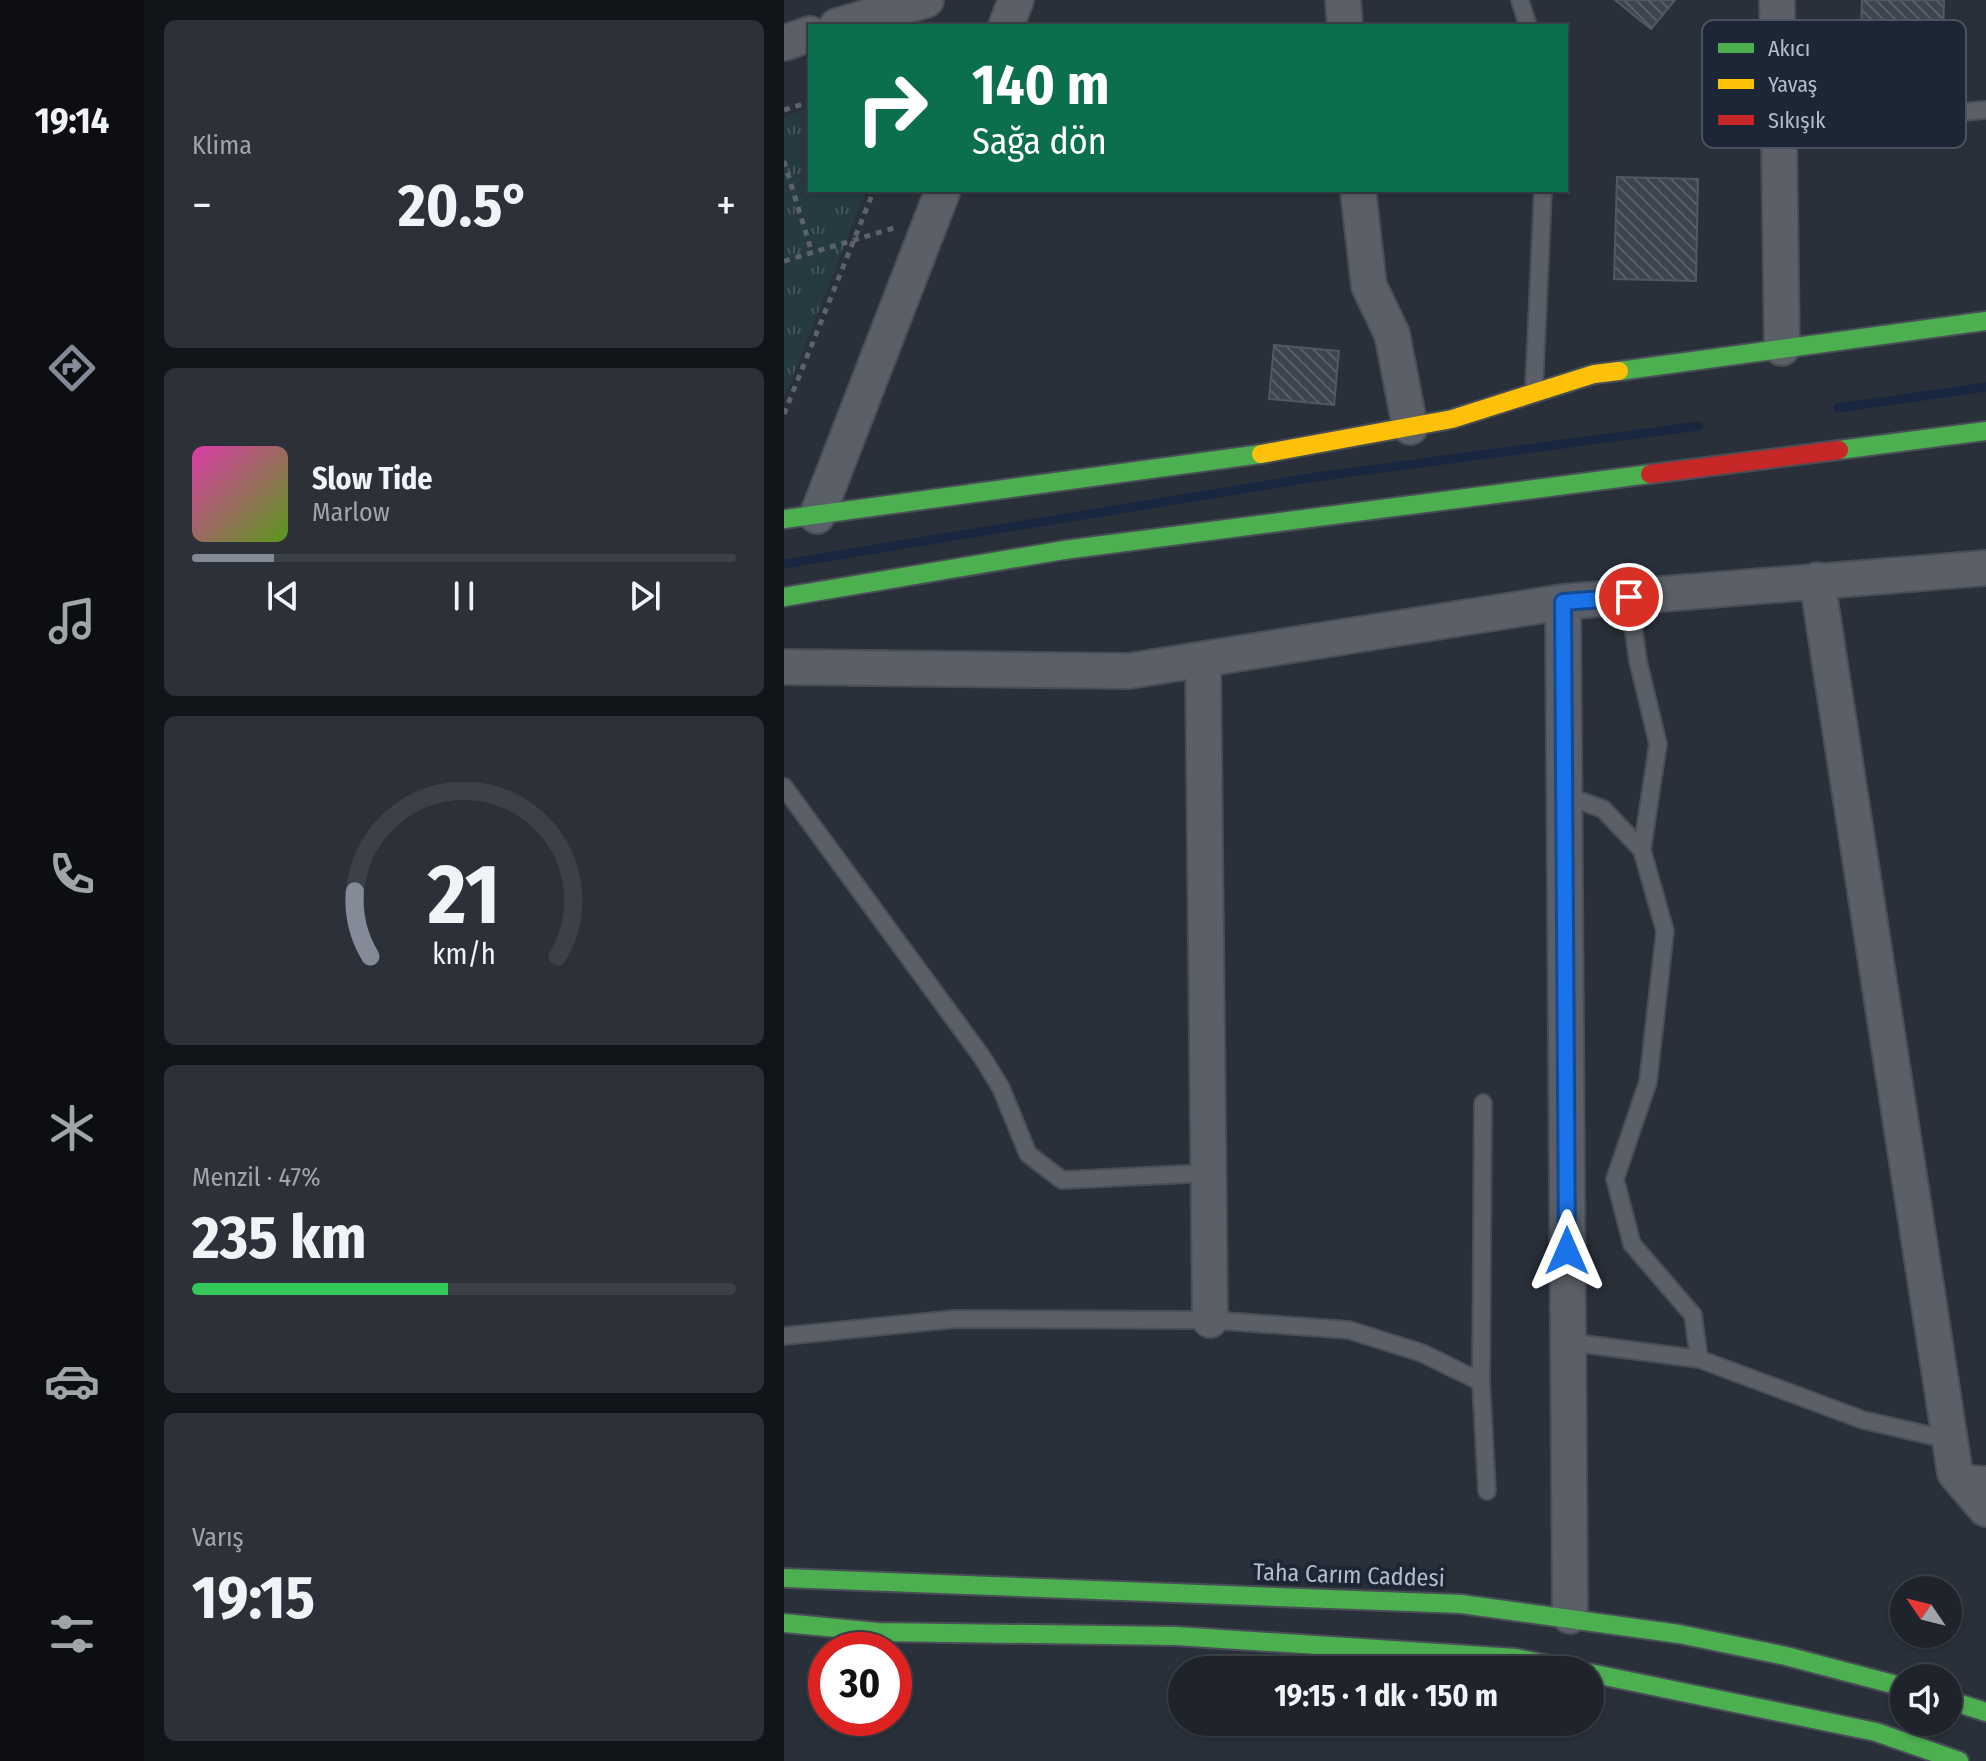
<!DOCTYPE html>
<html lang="tr">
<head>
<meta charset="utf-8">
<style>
  body { margin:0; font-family:"Fira Sans Condensed",sans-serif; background:#2c3038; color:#f1f3f6; height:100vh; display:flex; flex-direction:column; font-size:30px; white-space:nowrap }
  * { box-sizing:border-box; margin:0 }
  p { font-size:26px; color:#a1a4a9 }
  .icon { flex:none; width:44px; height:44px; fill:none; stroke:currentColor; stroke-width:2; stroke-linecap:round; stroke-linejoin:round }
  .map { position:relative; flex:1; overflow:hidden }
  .sheet { display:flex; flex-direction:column; gap:20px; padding:20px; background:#111418; width:640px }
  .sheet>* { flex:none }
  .guide { position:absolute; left:24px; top:24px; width:760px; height:168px; border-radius:0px; box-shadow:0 2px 6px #0004,0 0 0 2px #3c4148; background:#0b6e4f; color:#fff; overflow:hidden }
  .needle { width:52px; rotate:305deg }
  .controls { position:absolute; left:1106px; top:1576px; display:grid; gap:16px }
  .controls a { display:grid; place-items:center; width:72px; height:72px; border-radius:50%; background:#1f242c; box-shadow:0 2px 6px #0004,0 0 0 2px #3c4148; font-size:40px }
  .speed { position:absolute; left:24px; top:1632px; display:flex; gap:16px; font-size:40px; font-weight:700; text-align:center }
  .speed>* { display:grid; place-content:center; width:104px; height:104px; border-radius:50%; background:#1f242c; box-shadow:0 2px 6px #0004,0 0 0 2px #3c4148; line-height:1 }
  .speed .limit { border:12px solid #d22; background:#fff; color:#111 }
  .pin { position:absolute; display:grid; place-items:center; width:68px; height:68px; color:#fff; margin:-34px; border:4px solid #fff; border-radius:50%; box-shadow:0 2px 8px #0007 }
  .me { position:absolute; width:88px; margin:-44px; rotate:0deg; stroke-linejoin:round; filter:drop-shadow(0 0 6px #0008) }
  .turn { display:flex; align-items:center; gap:28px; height:168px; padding:0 32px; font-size:36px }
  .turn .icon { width:104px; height:104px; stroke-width:2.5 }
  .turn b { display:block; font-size:56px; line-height:68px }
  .big { font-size:60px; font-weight:700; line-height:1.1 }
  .sheet .card { flex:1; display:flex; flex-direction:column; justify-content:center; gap:12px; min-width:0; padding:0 28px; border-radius:12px; background:#2c3038 }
  .sheet .dial { align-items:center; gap:0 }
  .dial svg { height:208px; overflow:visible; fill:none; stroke:#3c4148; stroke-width:7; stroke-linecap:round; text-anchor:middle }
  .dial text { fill:#f1f3f6; stroke:none }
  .song { display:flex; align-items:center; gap:24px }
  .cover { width:96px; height:96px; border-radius:12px; background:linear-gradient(135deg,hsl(320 70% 55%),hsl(90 70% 35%)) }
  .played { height:8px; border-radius:4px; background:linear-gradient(90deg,#838b98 15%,#3c4148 15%) }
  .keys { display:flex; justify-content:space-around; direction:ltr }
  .heat { display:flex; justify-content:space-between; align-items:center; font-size:44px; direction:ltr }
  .charge { height:12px; border-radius:6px; background:linear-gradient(90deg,#34c759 47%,#3c4148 0) }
  .trip { position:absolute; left:384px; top:1656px; width:436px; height:80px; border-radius:40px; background:#1f242c; box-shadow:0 2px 6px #0004,0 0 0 2px #3c4148; font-weight:700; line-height:80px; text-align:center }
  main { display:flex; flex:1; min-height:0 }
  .tabs { display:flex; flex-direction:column; width:144px; justify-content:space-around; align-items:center; background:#0c0e12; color:#a1a4a9 }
  .tabs .icon { width:56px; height:56px }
  .tabs .selected { color:#838b98 }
  .tabs b { font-size:36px; color:#f1f3f6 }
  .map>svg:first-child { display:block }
</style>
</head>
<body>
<main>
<nav class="tabs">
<b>19:14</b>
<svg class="icon selected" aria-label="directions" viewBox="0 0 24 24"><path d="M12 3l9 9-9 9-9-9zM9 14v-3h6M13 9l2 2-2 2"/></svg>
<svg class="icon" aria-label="music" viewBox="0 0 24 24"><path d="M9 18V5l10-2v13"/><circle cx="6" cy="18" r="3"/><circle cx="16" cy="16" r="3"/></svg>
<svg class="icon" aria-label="phone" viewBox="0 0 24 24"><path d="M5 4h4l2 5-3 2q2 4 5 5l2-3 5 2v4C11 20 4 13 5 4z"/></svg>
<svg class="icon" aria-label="climate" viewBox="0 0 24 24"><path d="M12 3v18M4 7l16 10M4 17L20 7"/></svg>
<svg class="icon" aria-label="car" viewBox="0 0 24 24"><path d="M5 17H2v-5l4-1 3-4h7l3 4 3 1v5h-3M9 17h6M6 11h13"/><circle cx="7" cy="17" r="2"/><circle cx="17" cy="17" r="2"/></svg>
<svg class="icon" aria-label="filters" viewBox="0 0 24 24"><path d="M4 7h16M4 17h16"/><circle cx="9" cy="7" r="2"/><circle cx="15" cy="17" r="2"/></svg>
</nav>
<section class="sheet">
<div class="card"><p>Klima</p>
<div class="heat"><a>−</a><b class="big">20.5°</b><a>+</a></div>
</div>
<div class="card">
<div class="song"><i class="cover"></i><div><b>Slow Tide</b><p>Marlow</p></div></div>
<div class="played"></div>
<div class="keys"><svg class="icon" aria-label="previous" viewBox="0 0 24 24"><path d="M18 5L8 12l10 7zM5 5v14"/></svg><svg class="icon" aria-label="pause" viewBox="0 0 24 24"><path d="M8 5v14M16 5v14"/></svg><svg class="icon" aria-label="next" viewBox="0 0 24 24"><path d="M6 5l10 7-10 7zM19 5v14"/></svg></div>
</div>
<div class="card dial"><svg viewBox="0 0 100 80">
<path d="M14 69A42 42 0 1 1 86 69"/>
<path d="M14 69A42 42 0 0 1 8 44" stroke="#838b98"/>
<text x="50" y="56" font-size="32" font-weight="700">21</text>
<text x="50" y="72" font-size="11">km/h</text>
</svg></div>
<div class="card"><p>Menzil · 47%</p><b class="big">235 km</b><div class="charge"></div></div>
<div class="card"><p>Varış</p><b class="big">19:15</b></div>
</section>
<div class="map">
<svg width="1202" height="1761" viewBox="0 0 1202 1761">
  <defs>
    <pattern id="park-tufts" width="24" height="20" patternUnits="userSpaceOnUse" patternTransform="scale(2)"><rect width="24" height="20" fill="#263b40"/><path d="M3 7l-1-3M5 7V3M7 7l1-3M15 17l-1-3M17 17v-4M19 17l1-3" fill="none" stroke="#43555a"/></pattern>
    <pattern id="building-back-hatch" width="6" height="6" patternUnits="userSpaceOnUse" patternTransform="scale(2)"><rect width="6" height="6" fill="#3e444e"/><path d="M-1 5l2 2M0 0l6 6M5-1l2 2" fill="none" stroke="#585d66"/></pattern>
  </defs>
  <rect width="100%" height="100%" fill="#29303a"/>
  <path fill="url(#park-tufts)" d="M26 108V190H82L0 399V117Z"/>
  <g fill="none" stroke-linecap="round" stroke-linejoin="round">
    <path stroke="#18263f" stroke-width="9" d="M1054 408 1202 387
      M0 564 532 477 914 426"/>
  </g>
  <path fill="url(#building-back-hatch)" stroke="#525861" stroke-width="2" d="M831 0H891L867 29Z
    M1078 0H1160L1158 73 1076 72Z
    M833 177 914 179 912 281 830 279Z
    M490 345 555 351 550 405 485 399Z"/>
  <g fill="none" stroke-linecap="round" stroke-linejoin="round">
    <g stroke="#484d56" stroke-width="20">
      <path id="lane" d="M736 0 744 26
        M995 128 1202 110
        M750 388 759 190
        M845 597 854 661 874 744 858 850
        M0 787 198 1057 217 1088 244 1154 278 1180 425 1173
        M780 795 819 809 858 850 881 931 864 1082 831 1179 848 1244 909 1315 915 1359
        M699 1103 697 1382 703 1491
        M0 1336 171 1319 426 1320 565 1330 638 1353 697 1382
        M784 1342 915 1359 1079 1420 1166 1440
        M1173 1473 1202 1475"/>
    </g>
    <g stroke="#484d56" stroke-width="38">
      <path id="street" d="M559 0 561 26
        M993 0 998 348
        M53 26 142 0
        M222 26 232 0
        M0 43 26 34
        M574 190 585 286 608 334 626 427
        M33 516 159 190
        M1033 580 1171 1473 1202 1509
        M779 602 786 1616
        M419 659 426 1320
        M0 667 345 671 779 602 1202 568"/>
    </g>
    <g stroke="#484d56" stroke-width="22">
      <path id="fast" d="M835 371 1202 321
        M1055 450 1202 431
        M0 519 477 454
        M0 597 280 550 866 474
        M0 1578 677 1604 895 1634 1002 1656 1120 1687
        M0 1623 94 1632 392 1636 732 1658 790 1670
        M806 1673 1092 1732 1175 1761
        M1164 1700 1202 1712"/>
    </g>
    <g stroke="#484d56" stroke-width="22">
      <path id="slow" d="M477 454 668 419 810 374 835 371"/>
    </g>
    <g stroke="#484d56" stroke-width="22">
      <path id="jam" d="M866 474 1055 450"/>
    </g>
    <path stroke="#5c6269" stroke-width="5" stroke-dasharray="6 6" stroke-linecap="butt" d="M0 110 26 102
      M0 161 28 253
      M0 261 110 228
      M0 414 90 190"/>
    <use href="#lane" stroke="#5b5f67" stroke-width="16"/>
    <use href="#street" stroke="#5b5f67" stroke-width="34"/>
    <use href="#fast" stroke="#4caf50" stroke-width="18"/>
    <use href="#slow" stroke="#ffc107" stroke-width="18"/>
    <use href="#jam" stroke="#c62828" stroke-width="18"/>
  </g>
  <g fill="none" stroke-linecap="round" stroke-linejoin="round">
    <g stroke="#114b97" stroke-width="20">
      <path id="route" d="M783 1251 779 602 845 597"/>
    </g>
    <use href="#route" stroke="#1a73e8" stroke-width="14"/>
  </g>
  <g text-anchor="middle" stroke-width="8" stroke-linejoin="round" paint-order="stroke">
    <g font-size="24" fill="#b4bcca" stroke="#1d2635">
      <text transform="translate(565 1575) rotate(2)" y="8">Taha Carım Caddesi</text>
    </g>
  </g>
  <rect x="918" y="20" width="264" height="128" rx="12" fill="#1d2635" stroke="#4a5362" stroke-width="2"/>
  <rect x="934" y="43" width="36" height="10" fill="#4caf50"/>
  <rect x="934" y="79" width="36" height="10" fill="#ffc107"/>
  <rect x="934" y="115" width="36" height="10" fill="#c62828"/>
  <g font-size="22" fill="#b4bcca">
    <text x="984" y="56">Akıcı</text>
    <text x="984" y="92">Yavaş</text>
    <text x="984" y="128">Sıkışık</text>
  </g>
</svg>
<div class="controls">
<a><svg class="needle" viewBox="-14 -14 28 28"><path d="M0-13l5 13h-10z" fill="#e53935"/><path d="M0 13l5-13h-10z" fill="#a1a4a9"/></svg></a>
<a><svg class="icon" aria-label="sound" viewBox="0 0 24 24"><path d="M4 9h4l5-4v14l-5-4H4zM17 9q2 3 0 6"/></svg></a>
</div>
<div class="speed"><div class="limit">30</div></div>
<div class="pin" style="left:845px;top:597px;background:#d93025"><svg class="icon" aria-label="arrive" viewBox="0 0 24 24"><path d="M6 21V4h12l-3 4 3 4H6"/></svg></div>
<svg class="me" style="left:783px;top:1251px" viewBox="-20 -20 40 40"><path d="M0-17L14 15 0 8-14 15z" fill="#1a73e8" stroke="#fff" stroke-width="4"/></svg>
<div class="trip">19:15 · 1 dk · 150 m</div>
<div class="guide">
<div class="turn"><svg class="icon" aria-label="right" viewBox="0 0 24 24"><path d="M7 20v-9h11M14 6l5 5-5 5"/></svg><div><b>140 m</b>Sağa dön</div></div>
</div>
</div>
</main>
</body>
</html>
